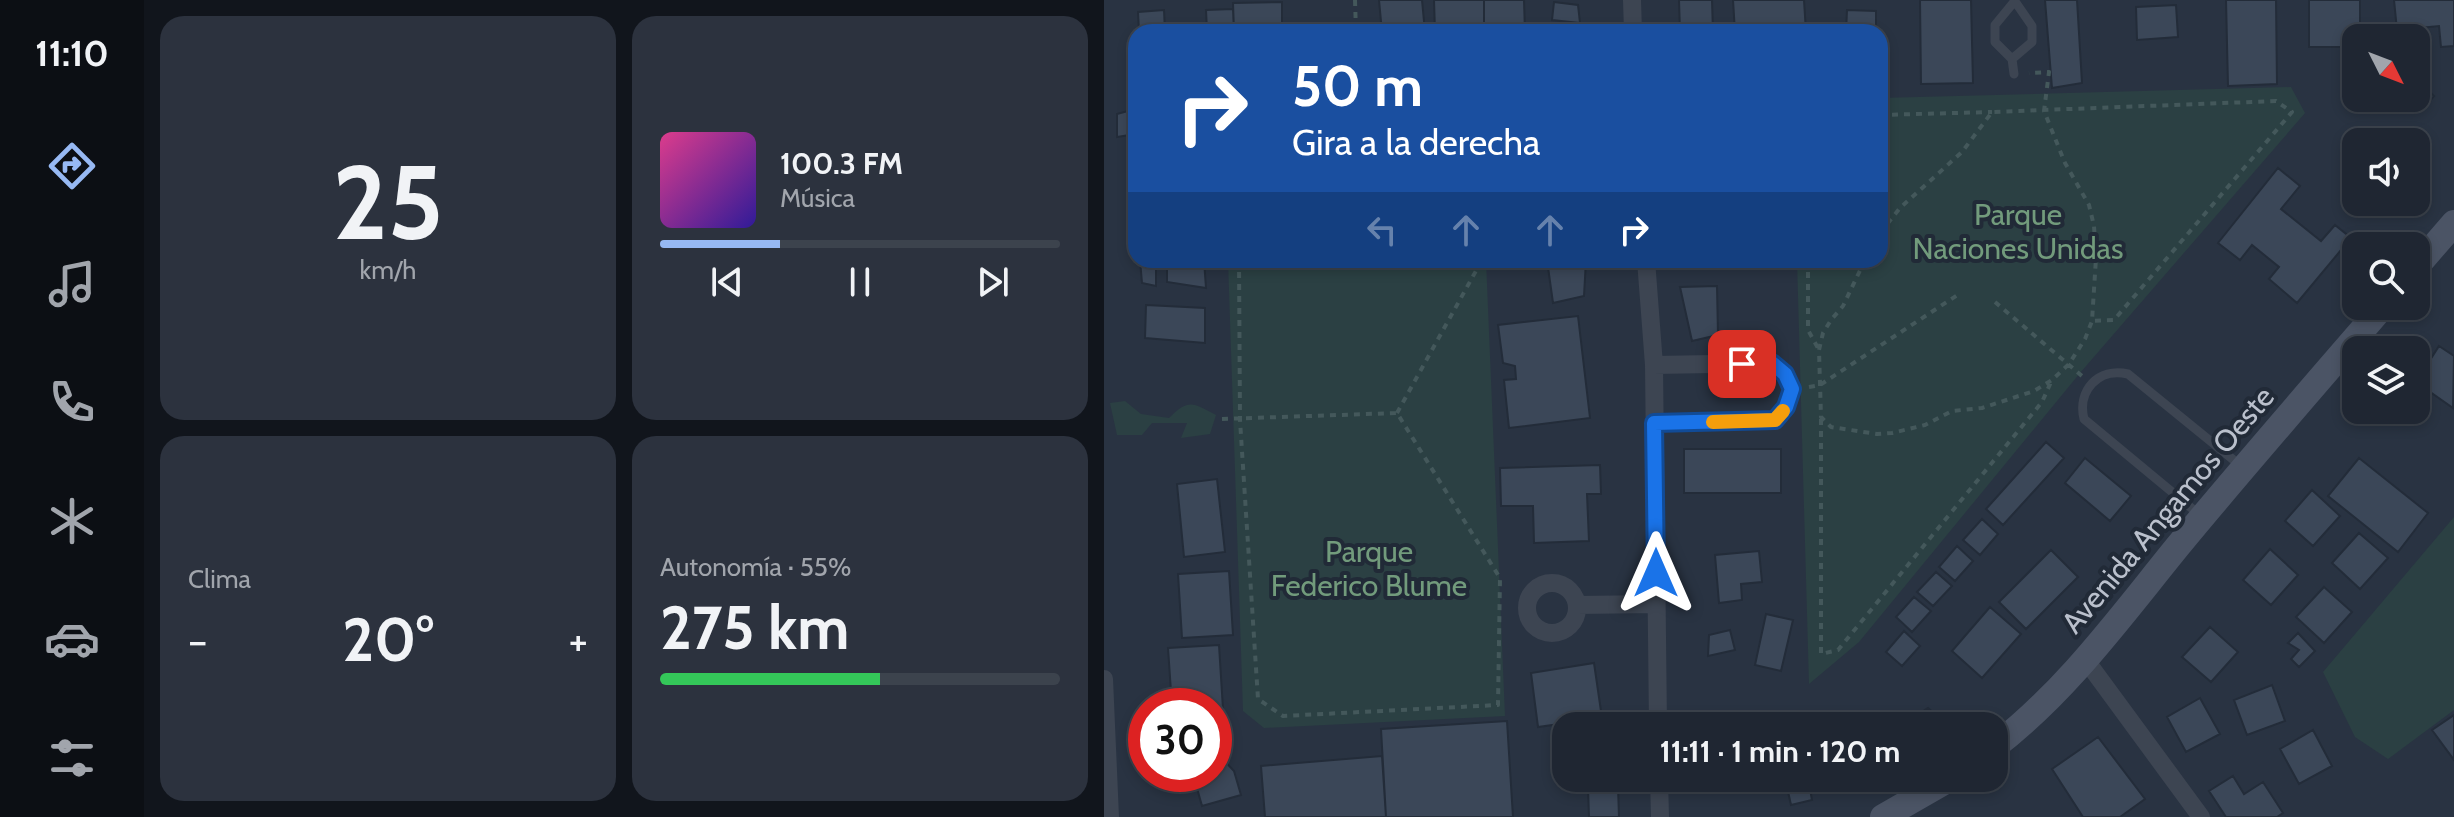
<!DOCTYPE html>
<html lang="es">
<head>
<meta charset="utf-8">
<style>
  body { margin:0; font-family:Cabin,sans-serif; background:#2c323e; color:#f1f3f6; height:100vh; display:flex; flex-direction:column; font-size:30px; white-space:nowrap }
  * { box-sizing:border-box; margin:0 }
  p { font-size:26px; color:#a1a5ac }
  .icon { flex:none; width:44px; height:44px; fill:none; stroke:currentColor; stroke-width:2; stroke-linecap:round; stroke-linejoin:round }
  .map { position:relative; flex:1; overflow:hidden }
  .sheet { display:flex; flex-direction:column; gap:16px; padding:16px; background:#11151c; width:960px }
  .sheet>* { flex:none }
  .banner { position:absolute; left:24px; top:24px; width:760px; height:244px; border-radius:24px; box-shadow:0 4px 12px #0003,0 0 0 2px #3c434d; background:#1a4fa0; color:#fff; overflow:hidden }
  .needle { width:52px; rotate:132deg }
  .controls { position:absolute; left:1238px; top:24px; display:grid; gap:16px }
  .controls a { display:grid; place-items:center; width:88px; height:88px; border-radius:16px; background:#1f2632; box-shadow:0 4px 12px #0003,0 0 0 2px #3c434d; font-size:40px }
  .speed { position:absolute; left:24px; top:688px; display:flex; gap:16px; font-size:40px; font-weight:700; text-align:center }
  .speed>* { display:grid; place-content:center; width:104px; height:104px; border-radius:50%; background:#1f2632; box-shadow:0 4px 12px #0003,0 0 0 2px #3c434d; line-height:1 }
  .speed .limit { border:12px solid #d22; background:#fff; color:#111 }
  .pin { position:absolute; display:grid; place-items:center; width:68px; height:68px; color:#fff; margin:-34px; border-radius:16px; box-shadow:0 4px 12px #0006 }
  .me { position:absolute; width:88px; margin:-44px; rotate:0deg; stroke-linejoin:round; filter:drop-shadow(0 0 6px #0008) }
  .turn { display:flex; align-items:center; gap:28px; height:168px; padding:0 32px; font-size:36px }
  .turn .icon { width:104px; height:104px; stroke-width:2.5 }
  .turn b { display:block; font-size:56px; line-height:68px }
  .lanes { display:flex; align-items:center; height:76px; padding:0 32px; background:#0003; justify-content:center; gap:40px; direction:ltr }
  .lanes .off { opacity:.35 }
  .big { font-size:60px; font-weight:700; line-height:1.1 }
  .sheet .widget { flex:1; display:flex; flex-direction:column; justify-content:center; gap:12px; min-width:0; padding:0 28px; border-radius:24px; background:#2c323e }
  .sheet .dial { align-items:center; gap:0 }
  .dial b { font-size:104px; line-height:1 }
  .song { display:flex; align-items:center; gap:24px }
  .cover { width:96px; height:96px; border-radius:12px; background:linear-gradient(135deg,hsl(330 70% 55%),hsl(250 70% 35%)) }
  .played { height:8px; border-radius:4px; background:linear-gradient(90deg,#97b9f3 30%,#3c434d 30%) }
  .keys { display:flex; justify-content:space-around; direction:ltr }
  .heat { display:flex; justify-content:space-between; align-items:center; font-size:44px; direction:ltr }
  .charge { height:12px; border-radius:6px; background:linear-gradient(90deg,#34c759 55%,#3c434d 0) }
  .sheet .tiles { flex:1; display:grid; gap:16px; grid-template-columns:repeat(2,1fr) }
  .trip { position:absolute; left:448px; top:712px; width:456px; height:80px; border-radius:24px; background:#1f2632; box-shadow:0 4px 12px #0003,0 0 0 2px #3c434d; font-weight:700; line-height:80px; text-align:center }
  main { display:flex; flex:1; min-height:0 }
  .tabs { display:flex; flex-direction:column; width:144px; justify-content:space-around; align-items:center; background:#0c0f14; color:#a1a5ac }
  .tabs .icon { width:56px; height:56px }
  .tabs .active { color:#97b9f3 }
  .tabs b { font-size:36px; color:#f1f3f6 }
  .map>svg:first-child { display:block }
</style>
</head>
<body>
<main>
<nav class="tabs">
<b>11:10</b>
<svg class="icon active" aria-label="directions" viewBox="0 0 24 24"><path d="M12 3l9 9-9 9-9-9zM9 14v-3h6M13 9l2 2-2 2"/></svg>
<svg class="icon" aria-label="music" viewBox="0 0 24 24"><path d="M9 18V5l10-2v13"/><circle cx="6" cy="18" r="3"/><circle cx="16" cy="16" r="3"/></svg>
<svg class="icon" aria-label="phone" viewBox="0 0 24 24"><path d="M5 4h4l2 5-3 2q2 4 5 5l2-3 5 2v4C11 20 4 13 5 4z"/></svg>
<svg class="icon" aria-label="climate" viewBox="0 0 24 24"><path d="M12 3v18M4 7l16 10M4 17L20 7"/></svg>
<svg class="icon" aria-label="car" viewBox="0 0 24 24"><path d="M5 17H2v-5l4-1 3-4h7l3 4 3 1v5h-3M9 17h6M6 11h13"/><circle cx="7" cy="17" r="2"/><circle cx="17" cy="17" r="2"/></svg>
<svg class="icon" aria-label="filters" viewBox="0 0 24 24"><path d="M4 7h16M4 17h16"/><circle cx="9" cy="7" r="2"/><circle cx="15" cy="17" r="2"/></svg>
</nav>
<section class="sheet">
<div class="tiles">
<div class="widget dial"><b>25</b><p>km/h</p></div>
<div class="widget">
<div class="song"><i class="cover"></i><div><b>100.3 FM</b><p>Música</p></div></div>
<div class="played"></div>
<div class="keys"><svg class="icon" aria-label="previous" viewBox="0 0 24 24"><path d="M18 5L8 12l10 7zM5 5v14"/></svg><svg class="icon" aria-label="pause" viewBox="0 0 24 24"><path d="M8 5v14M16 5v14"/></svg><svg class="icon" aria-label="next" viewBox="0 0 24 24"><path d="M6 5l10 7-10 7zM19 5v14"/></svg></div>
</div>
<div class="widget"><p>Clima</p>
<div class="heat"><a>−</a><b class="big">20°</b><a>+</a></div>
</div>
<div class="widget"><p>Autonomía · 55%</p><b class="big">275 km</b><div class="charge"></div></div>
</div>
</section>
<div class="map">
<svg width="1350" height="817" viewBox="0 0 1350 817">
  <rect width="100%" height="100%" fill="#293342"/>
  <path fill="#2b4043" d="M1187 87 1201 113 976 373 755 642 705 684 693 260H776V98Z
    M124 260H382L401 716 160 728 139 711Z
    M21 401 37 414 65 418C85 398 89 403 112 415L106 434 77 438 83 423H48L38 435H13L6 403Z
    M1350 517V710L1284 759 1251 737 1219 672Z"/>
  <path fill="#3b4758" stroke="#232c39" stroke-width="2" d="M275 0H318L321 32H278Z
    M330 0H380V32H331Z
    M380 0H420L421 32H380Z
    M575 0H608L609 32H576Z
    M629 0H700L702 32H631Z
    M816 0H867L869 83 817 84Z
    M941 0H973L978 83 948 88Z
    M1122 0H1172L1173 84 1124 86Z
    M1205 0H1256V38H1252V47H1205Z
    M1290 0H1350V46L1337 47 1335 26 1293 30Z
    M178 2V32H130L129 3Z
    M450 2 474 5 476 23 448 20Z
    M1072 5 1074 37 1033 40 1032 7Z
    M129 9 130 32H103L102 10Z
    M60 10 61 32H35L34 12Z
    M743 10 772 11V32H742Z
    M1312 79 1330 96 1319 109 1307 98H1312Z
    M30 87 32 88V134L13 137V114L31 109Z
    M1298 131 1309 142H1288Z
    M1174 168 1196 186 1177 209 1217 241 1231 225 1247 238 1193 303 1165 279 1175 267 1148 245 1136 260 1114 243Z
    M36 260H52V286L38 283Z
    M63 260H100L102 288 63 282Z
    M443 260H482L480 296 449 303Z
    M613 286 614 335 588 341 576 287Z
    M42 305 101 308V343L41 338Z
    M474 316 486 418 405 428 400 380 412 379 411 366 399 363 394 325Z
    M1335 346 1350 356 1349 408 1312 382Z
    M942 442 960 458 899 525 882 509Z
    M580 449H677V493H580Z
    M981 458 1027 496 1006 521 961 483Z
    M1255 458 1324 513 1294 552 1224 496Z
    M496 465 497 494H483L485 541 430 543 429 506H397L396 468Z
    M113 479 121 552 80 557 73 484Z
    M1208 490 1236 516 1209 546 1181 521Z
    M878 519 894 534 876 555 859 540Z
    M1255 533 1284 558 1256 589 1228 563Z
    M853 546 869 561 851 581 835 567Z
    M1166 549 1194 575 1167 605 1139 580Z
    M947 550 974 577 922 629 895 602Z
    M655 551 658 582 637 584 638 600 615 603 611 555Z
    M125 571 129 635 78 638 74 574Z
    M832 572 848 586 829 606 813 592Z
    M1220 587 1248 612 1220 643 1192 617Z
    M810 597 827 611 808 632 792 617Z
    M886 607 917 634 878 678 848 651Z
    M662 614 689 620 677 671 651 665Z
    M1106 627 1134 652 1107 682 1078 657Z
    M626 630 631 650 604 656 605 635Z
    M800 631 816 646 798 666 782 652Z
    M1194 633 1211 651 1195 667 1187 659 1195 650 1184 643Z
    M115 645 119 709H110V706H68L64 648Z
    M490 663 498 718 434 727 427 673Z
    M1168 685 1181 721 1143 735 1130 700Z
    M1096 698 1116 734 1082 752 1063 717Z
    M824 708 844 725 804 726 802 722Z
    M628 712 630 726H598L596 717Z
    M1350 715V760L1328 730Z
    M403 721 409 817H282L277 729Z
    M1209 730 1228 766 1195 784 1176 749Z
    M994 737 1041 799 1016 817H979L948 769Z
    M110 754H114L130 771 137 795 98 806 89 774H110Z
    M462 754V774L451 775 449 755Z
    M278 756 282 817H161L157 766Z
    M1129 776 1140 794 1159 782 1179 813 1173 817H1122L1105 791Z
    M681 778H704L708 800 687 805Z
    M724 778H747V779L726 786Z
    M514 786 515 817H485L484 788Z"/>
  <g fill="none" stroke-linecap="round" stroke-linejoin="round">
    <path stroke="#44585b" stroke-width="4" stroke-dasharray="6 6" stroke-linecap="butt" d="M251 0 252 32
      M776 115 888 112
      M776 233 796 208 858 152 888 112 1172 101 1188 112 1010 320 988 321
      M135 260 136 420 154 699 179 716 394 705 396 578 293 413
      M704 260V330L715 350
      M761 260 739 306 727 320 719 333 715 350 717 417 727 427 773 434 788 433 821 425 848 411 878 408 930 391 948 380 965 364 981 339 988 321 992 258 990 226 985 205 961 163 940 111 945 72 925 73
      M891 302 978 376
      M705 387 716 385 855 294
      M293 413 378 260
      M118 419 293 413
      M717 419V654L734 650 938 402 947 382"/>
    <path stroke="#3d4552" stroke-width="9" d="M910 2 891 25V42L908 59 910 74
      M908 59 928 42V26L910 0
      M1097 516 980 419C973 391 994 367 1024 374L1137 466"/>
    <path stroke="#3d4552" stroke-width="18" d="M528 0 529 32
      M542 260 550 365 554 726
      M550 365 668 363 681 374 688 389 682 407 671 420 550 423
      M423 608a25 25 0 1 1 50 0a25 25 0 1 1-50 0Z
      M473 605 552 604
      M981 659 1097 817
      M0 679 6 817
      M555 778 556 817"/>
    <path stroke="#4b5465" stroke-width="26" d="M1312 267 1350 223
      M890 747C962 692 1017 616 1074 546 1141 465 1210 386 1279 306
      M779 817 847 778"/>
  </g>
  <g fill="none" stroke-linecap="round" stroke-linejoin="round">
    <g stroke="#114b97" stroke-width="20">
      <path id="route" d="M552 573 550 423 671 420 682 407 688 389 681 374 668 363 638 364"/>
    </g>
    <use href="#route" stroke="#1a73e8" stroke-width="14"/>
    <path stroke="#f59e0b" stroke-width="14" d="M609 422 671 420 679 411"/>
  </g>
  <g text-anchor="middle" stroke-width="8" stroke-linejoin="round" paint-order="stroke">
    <g font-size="30" fill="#729b7c" stroke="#212a37">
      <text x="914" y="225">Parque<tspan x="914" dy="34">Naciones Unidas</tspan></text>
      <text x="265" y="562">Parque<tspan x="265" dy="34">Federico Blume</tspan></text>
    </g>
    <g font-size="30" fill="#bac0cc" stroke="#212a37">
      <text transform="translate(1064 510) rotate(-50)" y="10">Avenida Angamos Oeste</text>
    </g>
  </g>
</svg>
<div class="controls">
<a><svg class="needle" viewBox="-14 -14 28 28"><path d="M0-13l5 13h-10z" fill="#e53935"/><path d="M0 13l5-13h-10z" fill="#a1a5ac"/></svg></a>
<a><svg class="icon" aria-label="sound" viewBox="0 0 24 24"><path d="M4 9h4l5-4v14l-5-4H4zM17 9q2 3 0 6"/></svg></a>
<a><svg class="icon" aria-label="search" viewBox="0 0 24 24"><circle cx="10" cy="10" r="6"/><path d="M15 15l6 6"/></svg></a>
<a><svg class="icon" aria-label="layers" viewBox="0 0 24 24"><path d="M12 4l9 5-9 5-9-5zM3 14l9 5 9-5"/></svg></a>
</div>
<div class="speed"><div class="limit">30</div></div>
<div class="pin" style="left:638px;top:364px;background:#d93025"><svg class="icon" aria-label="arrive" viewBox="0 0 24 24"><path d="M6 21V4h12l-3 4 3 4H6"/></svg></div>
<svg class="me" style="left:552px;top:573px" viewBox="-20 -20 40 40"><path d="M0-17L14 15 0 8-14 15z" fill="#1a73e8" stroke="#fff" stroke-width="4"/></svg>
<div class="trip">11:11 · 1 min · 120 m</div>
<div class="banner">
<div class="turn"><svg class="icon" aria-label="right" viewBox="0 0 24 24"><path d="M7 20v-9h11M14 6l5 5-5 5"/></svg><div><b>50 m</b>Gira a la derecha</div></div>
<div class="lanes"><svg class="icon off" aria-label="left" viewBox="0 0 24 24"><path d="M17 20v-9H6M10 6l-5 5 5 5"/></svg><svg class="icon off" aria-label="ahead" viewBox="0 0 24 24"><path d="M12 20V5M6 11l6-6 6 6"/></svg><svg class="icon off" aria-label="ahead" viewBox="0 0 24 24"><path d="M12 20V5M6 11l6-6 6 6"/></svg><svg class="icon" aria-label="right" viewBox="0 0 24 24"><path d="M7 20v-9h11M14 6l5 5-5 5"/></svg></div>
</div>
</div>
</main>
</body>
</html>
